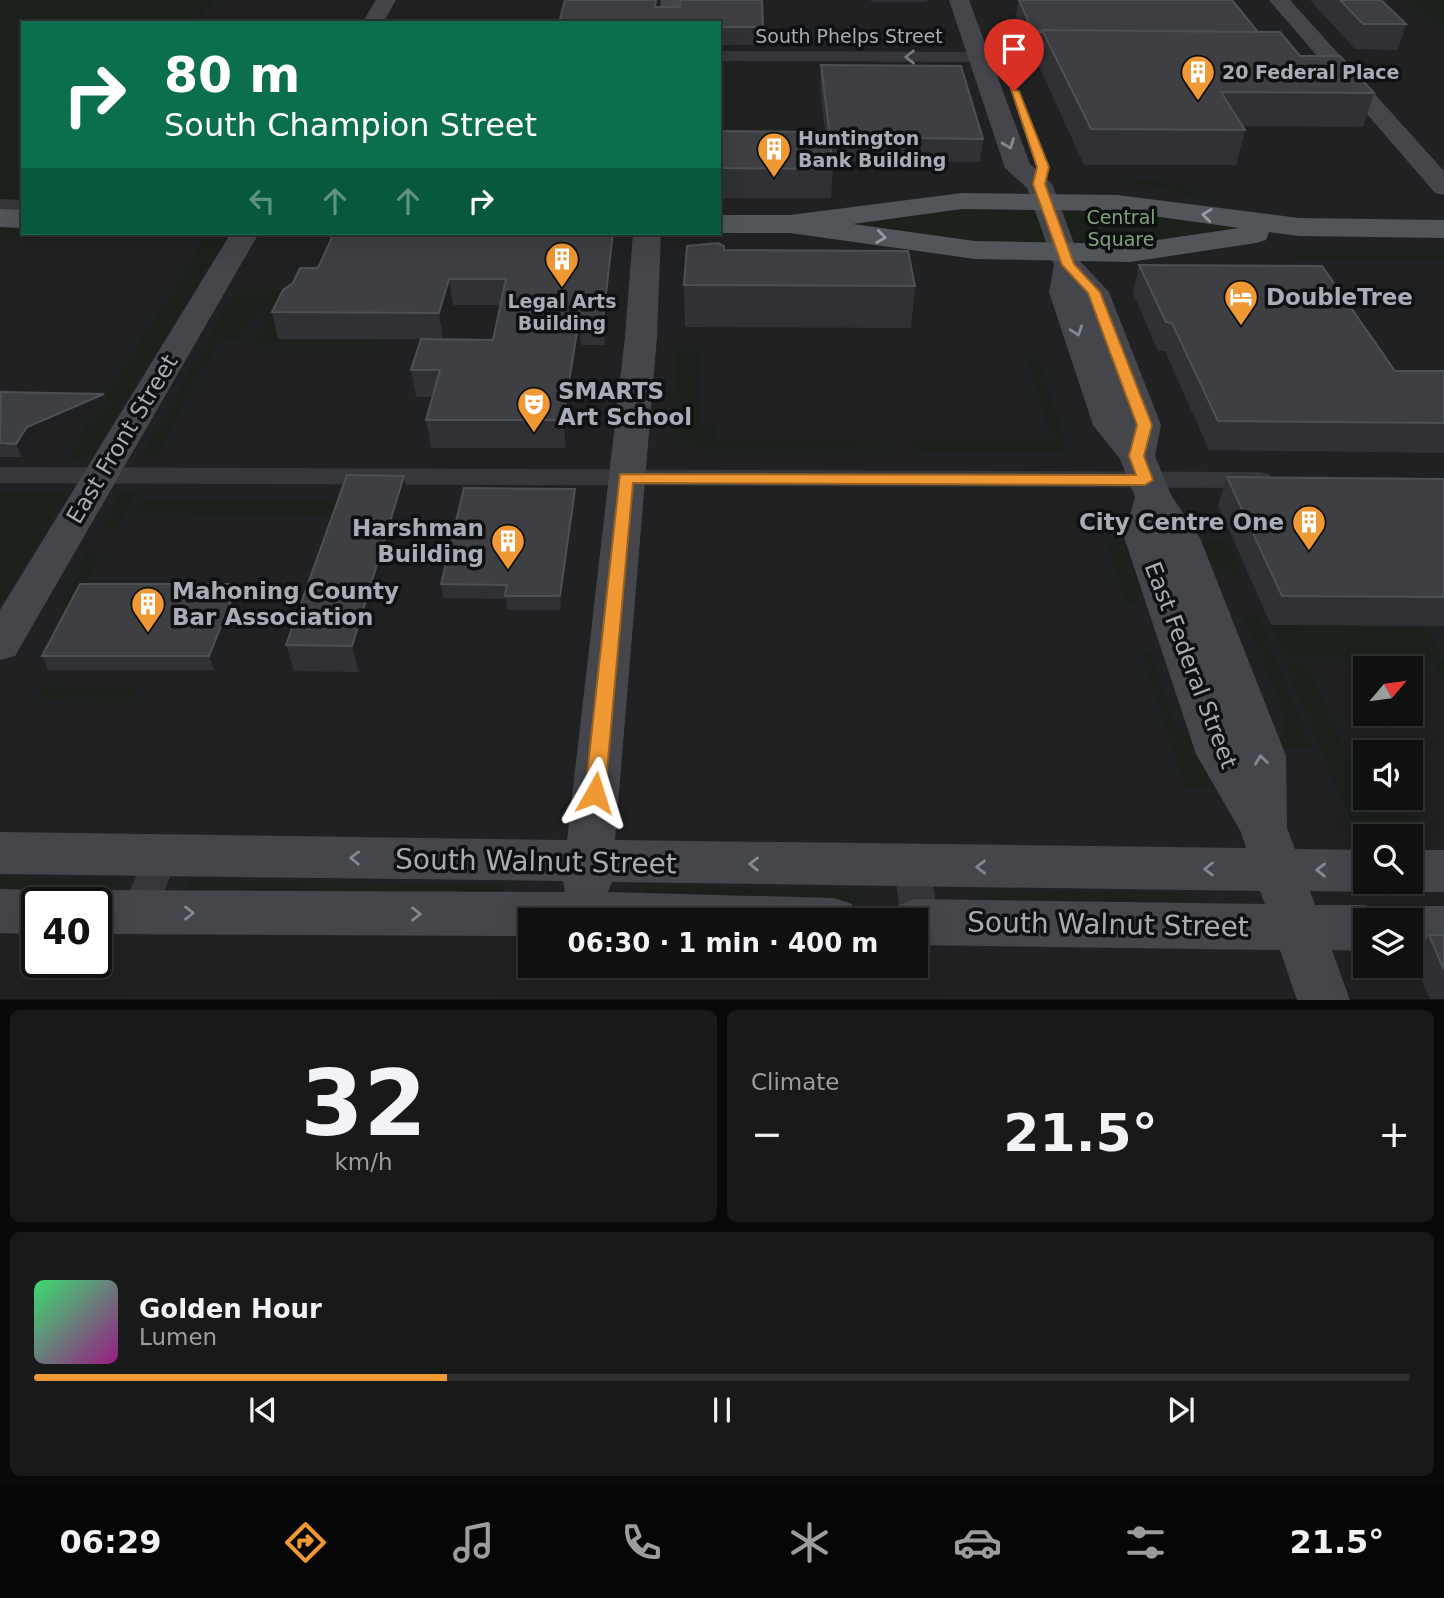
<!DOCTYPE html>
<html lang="en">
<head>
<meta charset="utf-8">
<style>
  body { margin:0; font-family:"DejaVu Sans",sans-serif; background:#181919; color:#f1f3f6; height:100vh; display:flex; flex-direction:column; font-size:26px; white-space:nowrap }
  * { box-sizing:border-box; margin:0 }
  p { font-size:23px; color:#9b9d9f }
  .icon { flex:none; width:38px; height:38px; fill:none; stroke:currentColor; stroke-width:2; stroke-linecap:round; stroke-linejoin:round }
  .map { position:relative; height:1000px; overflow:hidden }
  .drawer { display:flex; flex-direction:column; gap:10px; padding:10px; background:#080909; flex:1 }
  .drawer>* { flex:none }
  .guide { position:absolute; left:21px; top:21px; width:700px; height:214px; border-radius:0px; box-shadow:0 7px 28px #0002,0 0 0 2px #2f3030; background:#0b6e4f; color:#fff; overflow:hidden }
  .needle { width:46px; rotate:61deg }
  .tools { position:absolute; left:1353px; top:656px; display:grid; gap:14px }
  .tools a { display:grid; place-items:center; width:70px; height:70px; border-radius:0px; background:#0f1010; box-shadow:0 7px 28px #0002,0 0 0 2px #2f3030; font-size:35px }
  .speed { position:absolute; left:21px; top:887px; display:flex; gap:14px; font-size:35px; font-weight:700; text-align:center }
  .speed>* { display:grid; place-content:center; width:91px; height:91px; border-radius:50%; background:#0f1010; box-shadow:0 7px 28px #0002,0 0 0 2px #2f3030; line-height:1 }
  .speed .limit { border:4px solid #111; border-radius:10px; background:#fff; color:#111 }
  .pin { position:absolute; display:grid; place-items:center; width:60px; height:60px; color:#fff; margin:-72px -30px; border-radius:50% 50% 50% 0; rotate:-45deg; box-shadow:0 0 7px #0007 }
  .pin .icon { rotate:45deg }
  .me { position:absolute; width:77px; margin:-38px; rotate:6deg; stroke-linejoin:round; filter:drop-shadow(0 0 5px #0008) }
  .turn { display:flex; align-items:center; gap:24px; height:147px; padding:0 28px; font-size:32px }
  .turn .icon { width:91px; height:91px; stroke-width:2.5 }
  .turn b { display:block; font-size:49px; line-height:60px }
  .lanes { display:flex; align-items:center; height:66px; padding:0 28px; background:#0003; justify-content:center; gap:35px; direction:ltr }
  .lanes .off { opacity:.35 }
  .big { font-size:52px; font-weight:700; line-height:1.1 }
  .drawer .widget { flex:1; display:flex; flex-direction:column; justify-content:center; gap:10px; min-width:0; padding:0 24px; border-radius:10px; background:#181919 }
  .drawer .dial { align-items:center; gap:0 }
  .dial b { font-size:91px; line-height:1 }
  .song { display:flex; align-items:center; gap:21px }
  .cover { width:84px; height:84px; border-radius:10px; background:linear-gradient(135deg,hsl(140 70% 55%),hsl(310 70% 35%)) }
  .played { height:7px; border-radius:4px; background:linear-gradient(90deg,#ef9834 30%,#2f3030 30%) }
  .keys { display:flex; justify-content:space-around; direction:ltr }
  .heat { display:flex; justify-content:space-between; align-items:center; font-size:38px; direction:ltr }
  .drawer .tiles { flex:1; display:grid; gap:10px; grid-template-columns:1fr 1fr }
  .widget:last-child { grid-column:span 2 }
  .trip { position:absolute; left:518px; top:908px; width:410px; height:70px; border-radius:0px; background:#0f1010; box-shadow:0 7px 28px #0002,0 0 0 2px #2f3030; font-weight:700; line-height:70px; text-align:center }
  .tab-bar { display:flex; height:112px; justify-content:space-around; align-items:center; background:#060606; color:#9b9d9f }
  .tab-bar .icon { width:49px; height:49px }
  .tab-bar .selected { color:#ef9834 }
  .tab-bar b { font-size:32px; color:#f1f3f6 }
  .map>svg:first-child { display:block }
</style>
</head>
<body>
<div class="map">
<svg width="1444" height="1000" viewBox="0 0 1444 1000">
  <rect width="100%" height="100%" fill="#141516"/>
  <path fill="#202123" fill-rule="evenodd" d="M214 0H1444V999H0V239H36L42 233H719V23H193ZM1365 668H1410V714H1365ZM1365 752H1410V798H1365ZM1365 836H1410V882H1365ZM37 903H96V962H37ZM530 920H915V966H530ZM1365 920H1410V966H1365Z"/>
  <path fill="#1b211b" d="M0 0H214L193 23H23V233H42L36 239H0Z
    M1405 0H1444V25L1436 24Z
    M1135 179 1189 186 1209 199 1203 200 1173 189 1129 182Z
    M962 201 1117 203 1299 227 1130 253 975 250 790 224Z
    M204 240H224L90 458 66 459Z
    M1294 255H1444V259H1297Z
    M236 290H282L275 303 255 315 242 338 220 339 156 456H142Z
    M287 306 379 339 377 345H252L267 318Z
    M699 346 698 424H715V441L889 442 891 449 707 450 686 443 673 433 677 347Z
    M1026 356H1037L1068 451H915L913 440H1052Z
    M0 491H69L0 604Z
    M121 492H136L116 529 100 528Z
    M142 500H353L347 515 135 514Z
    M1197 540H1228L1242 576C1219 575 1205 561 1197 540Z
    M1107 542H1130L1144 584 1135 603H1126Z
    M87 553 102 554 72 608H61Z
    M1244 616H1258L1313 749H1280L1286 718Z
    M1271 625 1425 626 1444 661V680L1432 659 1285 657Z
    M1142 653H1151L1174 721 1203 756 1214 789H1186Z
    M1284 661 1307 662 1365 798 1375 815 1419 816 1422 821H1351Z
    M41 687 136 688 129 702 33 701Z
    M0 878 115 880 111 890 0 888Z
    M191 880 504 885 501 896 187 892Z
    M647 885 850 890V901L646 896Z
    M985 890 1185 893 1189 907 987 904Z"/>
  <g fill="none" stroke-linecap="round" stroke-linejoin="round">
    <path fill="#36373b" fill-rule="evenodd" d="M719 51 1001 52 1009 57 1001 62 719 61Z
      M1023 51H1072L1080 56 1072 61 1017 59V53Z
      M0 199 23 200V212L0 211Z
      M0 467 1260 472 1269 474 1273 480 1269 486 1260 488 0 483Z
      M162 840 174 845 179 855 151 923 138 928 125 923 120 912 150 845Z
      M911 851 923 855C933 876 941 914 932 934L919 939 915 938V920H901L894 866 899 855Z"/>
    <path fill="#44464b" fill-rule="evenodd" d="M376 0H396L383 23H362Z
      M661 0H681L679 23H658Z
      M949 0H969L1030 164 1052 184 1081 262 1109 292 1161 425 1155 456 1171 495 1200 538 1286 756 1287 828 1295 849 1365 850V882H1384L1382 886 1365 892 1310 891 1315 905H1365L1383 912 1387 920H1365V951L1332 950 1350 1000H1297L1280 950 915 945V920H890L897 906 915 899 1265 904 1260 891 612 882 608 892 834 898 852 904 859 920H530V936L96 934V903H75L78 896 96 890 565 892 563 881 0 874V832L567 840 625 337 633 233H661L657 337 615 840 1246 848 1241 832 1196 754 1124 537 1135 497 1120 459 1093 425 1049 292 1054 265 1027 188 1005 168Z
      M1269 0H1290L1444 171V195L1435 193Z
      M231 233H259L15 656 0 660V610Z
      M1410 850H1444V892H1410L1393 886 1391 882H1410Z
      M0 889 37 890 55 896 58 903H37V934L0 933Z
      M1410 906H1444V952H1410V920H1388L1392 913Z"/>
    <path fill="#52555a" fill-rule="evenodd" d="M962 193 1117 195 1299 218 1444 220V238L1299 236 1269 232 1266 240 1256 243 1130 262 975 259 790 233H719V215H790ZM962 209 1117 211 1239 228 1130 244 975 241 853 224Z
      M0 209 23 210V228L0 227Z"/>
  </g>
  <path fill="#303134" d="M871 0H927V2H871Z
    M1018 0 1258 32 1300 56 1374 93 1363 127 1243 126 1245 130 1236 165H1084L1037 62 1039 48H1030L1016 16Z
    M1310 0H1381L1406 24 1398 50 1355 49Z
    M658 7 763 27 762 45H719V23Z
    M821 65 983 139 980 162 832 161 833 169 831 198H719V131L825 132 820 87Z
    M518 233H614L615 252 605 345H581L566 448H431L426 420 433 397H416L411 370 493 340 501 305H453L443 339H278L272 312 318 268 517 234Z
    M724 250 915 286 911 328 685 327 684 285Z
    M1139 265 1395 371H1444V453L1209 450 1165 351H1158L1133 293Z
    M0 393 104 394 109 407 33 441 22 457H0Z
    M404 476 409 501 359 672 294 671 286 645Z
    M1227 477 1444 479V626L1271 625 1218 505Z
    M575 489 576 502 561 610H507L506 599 443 598 441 584Z
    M238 584 243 597 214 670H48L42 656Z
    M1429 935H1444V999H1430L1413 960Z"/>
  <path fill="#1f2022" d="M613 233H614L615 252 605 345 603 319Z
    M449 279 453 305 443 339 439 313Z
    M579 319 581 345 566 448 563 420Z
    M104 394 109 407 33 441 22 457 16 444 27 427Z
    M404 476 409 501 359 672 352 646Z
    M575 489 576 502 561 610 560 596Z
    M238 584 243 597 214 670 209 656Z"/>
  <path fill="#3d3f42" stroke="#4d5054" stroke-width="2" d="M565 0H656L655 7H680L681 0H762L763 27H719V23H559Z
    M1019 0H1232L1258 32 1042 30V32H1033Z
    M1340 0H1381L1406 24H1363Z
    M1042 30 1280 32 1300 56H1340L1374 93 1221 92 1245 130 1091 129Z
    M821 65 961 66 983 139 830 137Z
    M719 131 829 132 833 169 719 168Z
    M334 233H466L517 234 518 233H613L603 319H579L563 420H426L440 370H411L421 339 493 340 506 279H449L439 313 272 312 283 290 293 283 300 268H318Z
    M718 243 724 246V250L908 251 915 286 684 285 687 246Z
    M1139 265 1322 266 1395 371H1444V423L1218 421 1172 323 1166 322Z
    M1 392 104 394 27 427 16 444 0 443Z
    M347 475 404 476 352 646 286 645Z
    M1227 477 1444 479V597L1282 596Z
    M464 488 575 489 560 596H505L507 585 441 584Z
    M80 584H238L209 656H42Z
    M1429 935H1444V970Z"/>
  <defs><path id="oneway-chevron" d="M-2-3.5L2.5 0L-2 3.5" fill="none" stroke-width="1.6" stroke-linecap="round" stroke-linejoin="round" transform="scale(1.75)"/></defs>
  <use stroke="#74787f" href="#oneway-chevron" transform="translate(910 57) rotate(-180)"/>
  <g stroke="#848991">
    <use href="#oneway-chevron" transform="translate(1009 144) rotate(69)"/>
    <use href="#oneway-chevron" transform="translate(1077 331) rotate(71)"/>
    <use href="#oneway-chevron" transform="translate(1261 760) rotate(-97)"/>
    <use href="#oneway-chevron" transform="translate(355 858) rotate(-179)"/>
    <use href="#oneway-chevron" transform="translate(754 864) rotate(-179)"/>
    <use href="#oneway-chevron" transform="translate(981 867) rotate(-180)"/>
    <use href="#oneway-chevron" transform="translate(1209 869) rotate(-180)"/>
    <use href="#oneway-chevron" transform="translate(1321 870) rotate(-179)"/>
    <use href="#oneway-chevron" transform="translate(189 913)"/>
    <use href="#oneway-chevron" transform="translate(416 914)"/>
  </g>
  <g stroke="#959ba4">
    <use href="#oneway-chevron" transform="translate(1207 215) rotate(-173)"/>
    <use href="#oneway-chevron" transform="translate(881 237) rotate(8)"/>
  </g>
  <path fill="#ef9834" stroke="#9b6322" stroke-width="2" d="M1011 89 1019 91 1049 167 1045 184 1074 264 1100 292 1152 425 1144 456 1153 480 1145 485 633 483 605 793 602 799H588L585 793 620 474 1136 475 1129 456 1137 425 1088 293 1062 265 1033 184 1037 167Z"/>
  <defs>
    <g id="building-pin" transform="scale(1.75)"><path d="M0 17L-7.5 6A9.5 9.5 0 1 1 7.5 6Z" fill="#ef9834" stroke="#0f1011"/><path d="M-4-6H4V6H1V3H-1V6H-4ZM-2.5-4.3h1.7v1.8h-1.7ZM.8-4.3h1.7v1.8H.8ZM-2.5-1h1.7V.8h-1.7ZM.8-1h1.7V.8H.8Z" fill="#fff"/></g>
    <g id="hotel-pin" transform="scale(1.75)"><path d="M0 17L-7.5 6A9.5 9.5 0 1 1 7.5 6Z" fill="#ef9834" stroke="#0f1011"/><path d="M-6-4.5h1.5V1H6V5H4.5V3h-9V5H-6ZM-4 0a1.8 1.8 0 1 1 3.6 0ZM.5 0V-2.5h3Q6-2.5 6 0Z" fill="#fff"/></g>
    <g id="theatre-pin" transform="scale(1.75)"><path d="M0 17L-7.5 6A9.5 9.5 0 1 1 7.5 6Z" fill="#ef9834" stroke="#0f1011"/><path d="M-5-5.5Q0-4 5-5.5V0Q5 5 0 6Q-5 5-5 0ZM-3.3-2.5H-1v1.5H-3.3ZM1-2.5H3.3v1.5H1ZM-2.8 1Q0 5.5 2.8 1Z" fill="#fff"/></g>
  </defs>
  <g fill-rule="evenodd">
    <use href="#building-pin" x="1198" y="72"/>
    <use href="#building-pin" x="774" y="149"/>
    <use href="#building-pin" x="562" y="259"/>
    <use href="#hotel-pin" x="1241" y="297"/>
    <use href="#theatre-pin" x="534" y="404"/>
    <use href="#building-pin" x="1309" y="522"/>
    <use href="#building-pin" x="508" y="541"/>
    <use href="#building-pin" x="148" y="604"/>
  </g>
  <g text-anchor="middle" stroke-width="7" stroke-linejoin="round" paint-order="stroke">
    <g font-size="19" fill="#a6adb6" stroke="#0f1011">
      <text x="849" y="43">South Phelps Street</text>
    </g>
    <g font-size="19" font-weight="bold" fill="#a6adb6" stroke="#0f1011" text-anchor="start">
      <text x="1222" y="79">20 Federal Place</text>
      <text x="798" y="145">Huntington<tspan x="798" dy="22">Bank Building</tspan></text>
      <text x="562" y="308" text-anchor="middle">Legal Arts<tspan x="562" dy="22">Building</tspan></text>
    </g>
    <g font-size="19" fill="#80a17e" stroke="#0f1011">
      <text x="1121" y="224">Central<tspan x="1121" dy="22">Square</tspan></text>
    </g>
    <g font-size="23" font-weight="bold" fill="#a6adb6" stroke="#0f1011" text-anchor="start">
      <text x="1266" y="305">DoubleTree</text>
      <text x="558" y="399">SMARTS<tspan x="558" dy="26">Art School</tspan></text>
      <text x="1284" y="530" text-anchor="end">City Centre One</text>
      <text x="484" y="536" text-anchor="end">Harshman<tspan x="484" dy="26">Building</tspan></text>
      <text x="172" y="599">Mahoning County<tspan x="172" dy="26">Bar Association</tspan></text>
    </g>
    <g font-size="23" fill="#a6adb6" stroke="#0f1011">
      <text transform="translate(122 439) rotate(-59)" y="8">East Front Street</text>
      <text transform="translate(1191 665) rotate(69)" y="8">East Federal Street</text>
    </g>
    <g font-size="28" fill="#a6adb6" stroke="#0f1011">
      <text transform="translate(536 861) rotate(1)" y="10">South Walnut Street</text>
      <text transform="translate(1108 924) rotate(1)" y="10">South Walnut Street</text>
    </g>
  </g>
</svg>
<div class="tools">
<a><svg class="needle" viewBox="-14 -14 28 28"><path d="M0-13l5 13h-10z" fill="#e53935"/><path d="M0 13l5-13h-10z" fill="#9b9d9f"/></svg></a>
<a><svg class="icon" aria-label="sound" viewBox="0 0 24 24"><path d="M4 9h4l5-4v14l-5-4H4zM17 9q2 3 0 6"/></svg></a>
<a><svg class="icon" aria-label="search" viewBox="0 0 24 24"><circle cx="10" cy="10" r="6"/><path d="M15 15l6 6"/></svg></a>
<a><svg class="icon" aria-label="layers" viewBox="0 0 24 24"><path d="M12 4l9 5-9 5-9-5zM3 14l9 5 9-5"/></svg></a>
</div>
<div class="speed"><div class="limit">40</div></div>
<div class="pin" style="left:1014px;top:91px;background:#d93025"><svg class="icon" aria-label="arrive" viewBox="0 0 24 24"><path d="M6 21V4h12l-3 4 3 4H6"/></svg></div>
<svg class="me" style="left:595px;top:793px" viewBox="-20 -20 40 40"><path d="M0-17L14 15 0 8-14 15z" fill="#ef9834" stroke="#fff" stroke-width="4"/></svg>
<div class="trip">06:30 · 1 min · 400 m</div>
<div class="guide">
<div class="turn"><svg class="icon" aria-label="right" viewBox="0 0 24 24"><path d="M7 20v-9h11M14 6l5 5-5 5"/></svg><div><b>80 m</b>South Champion Street</div></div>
<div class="lanes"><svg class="icon off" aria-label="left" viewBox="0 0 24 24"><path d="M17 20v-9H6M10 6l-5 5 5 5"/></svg><svg class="icon off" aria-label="ahead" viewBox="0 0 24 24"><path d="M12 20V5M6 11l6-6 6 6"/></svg><svg class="icon off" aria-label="ahead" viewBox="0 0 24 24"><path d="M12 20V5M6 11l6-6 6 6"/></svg><svg class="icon" aria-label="right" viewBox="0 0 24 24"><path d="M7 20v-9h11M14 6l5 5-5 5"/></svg></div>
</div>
</div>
<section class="drawer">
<div class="tiles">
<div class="widget dial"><b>32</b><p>km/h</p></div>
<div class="widget"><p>Climate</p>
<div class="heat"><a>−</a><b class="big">21.5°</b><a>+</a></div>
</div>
<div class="widget">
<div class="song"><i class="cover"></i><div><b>Golden Hour</b><p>Lumen</p></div></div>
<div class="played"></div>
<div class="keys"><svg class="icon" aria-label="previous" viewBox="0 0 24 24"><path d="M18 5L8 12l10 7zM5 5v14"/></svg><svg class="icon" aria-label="pause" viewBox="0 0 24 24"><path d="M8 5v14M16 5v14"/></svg><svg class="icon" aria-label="next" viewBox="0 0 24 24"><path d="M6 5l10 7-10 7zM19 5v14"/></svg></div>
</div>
</div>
</section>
<nav class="tab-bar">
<b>06:29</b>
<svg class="icon selected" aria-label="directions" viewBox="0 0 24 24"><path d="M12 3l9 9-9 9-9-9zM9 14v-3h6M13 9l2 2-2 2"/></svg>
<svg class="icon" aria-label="music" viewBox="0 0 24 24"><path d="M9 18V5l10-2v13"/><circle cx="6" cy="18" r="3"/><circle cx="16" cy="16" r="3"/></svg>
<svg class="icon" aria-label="phone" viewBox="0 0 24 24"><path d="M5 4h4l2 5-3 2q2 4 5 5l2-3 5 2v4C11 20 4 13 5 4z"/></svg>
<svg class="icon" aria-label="climate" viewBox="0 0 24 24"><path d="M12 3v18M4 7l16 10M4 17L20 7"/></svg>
<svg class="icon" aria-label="car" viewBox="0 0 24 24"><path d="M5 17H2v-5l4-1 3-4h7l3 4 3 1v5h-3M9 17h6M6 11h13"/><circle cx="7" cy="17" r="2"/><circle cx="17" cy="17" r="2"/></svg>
<svg class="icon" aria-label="filters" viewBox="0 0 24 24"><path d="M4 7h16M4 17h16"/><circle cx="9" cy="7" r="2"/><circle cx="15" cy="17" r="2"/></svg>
<b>21.5°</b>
</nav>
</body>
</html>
